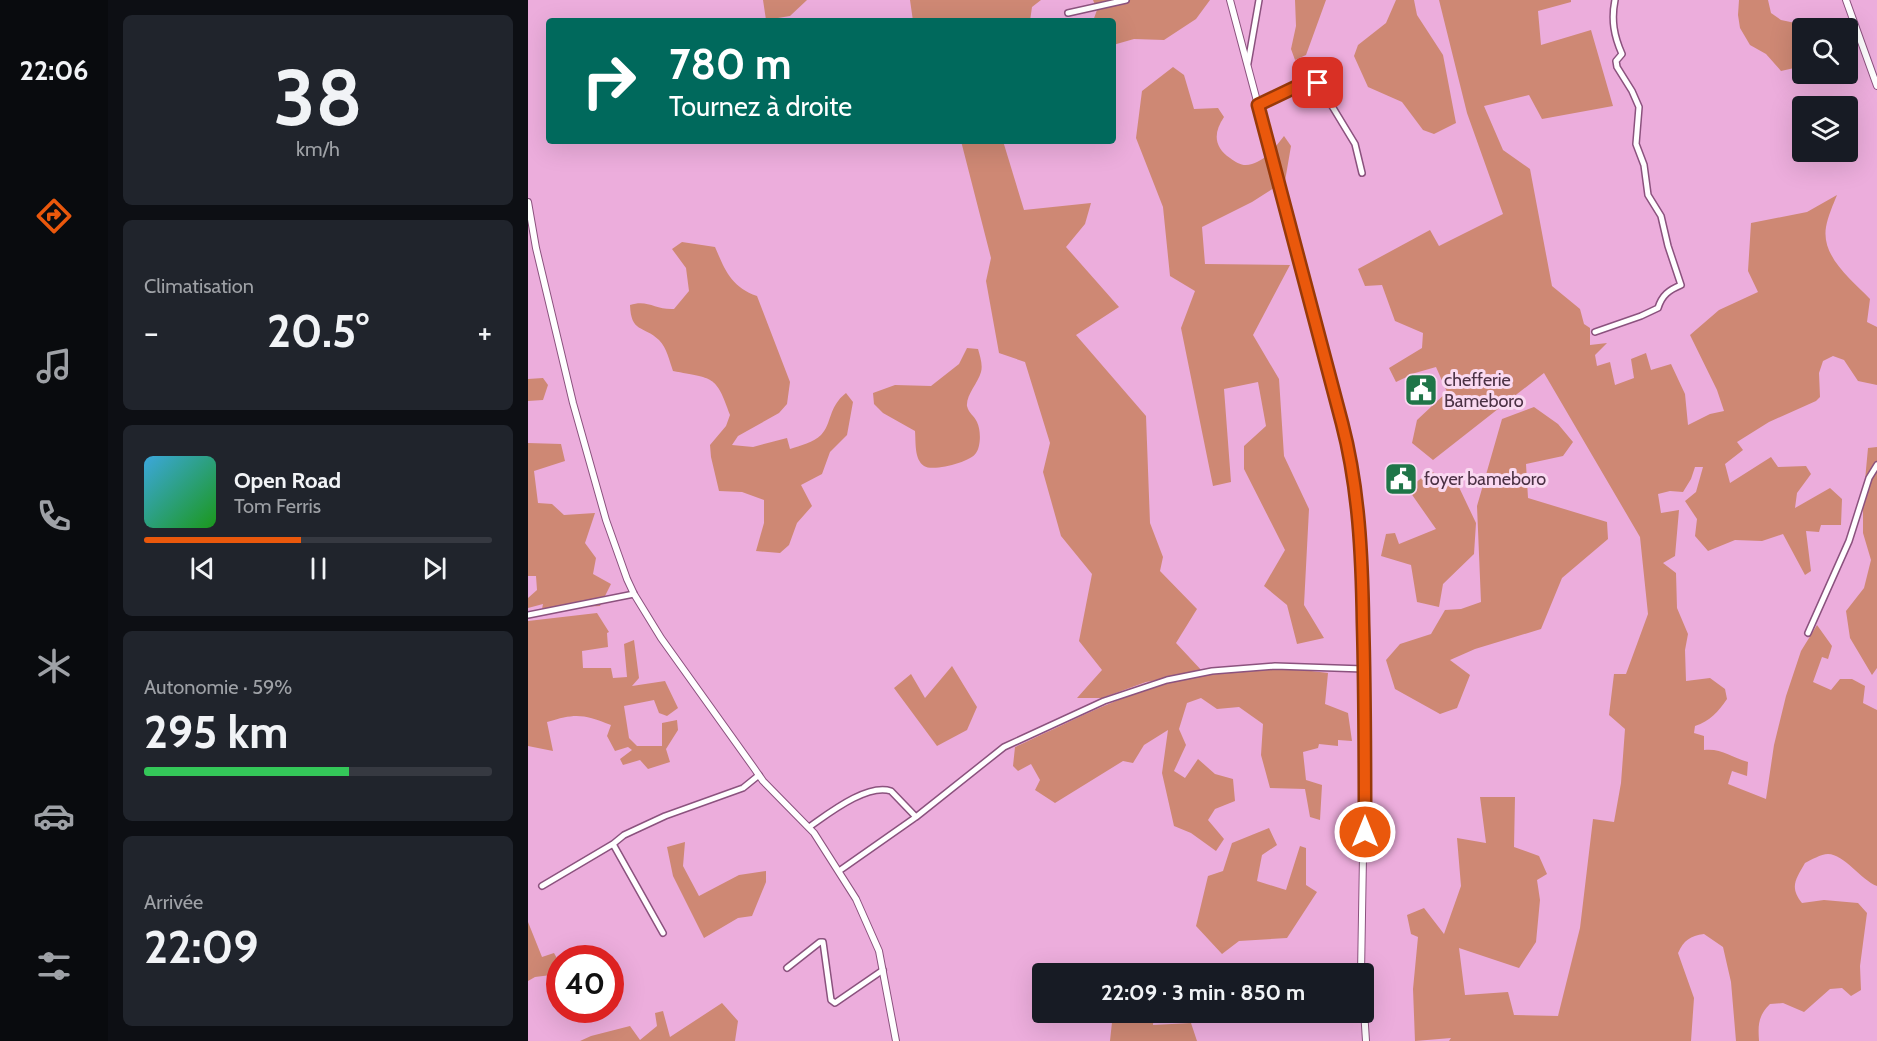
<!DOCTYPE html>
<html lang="fr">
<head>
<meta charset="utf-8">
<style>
  body { margin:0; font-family:Cabin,sans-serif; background:#20242c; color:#f1f3f6; height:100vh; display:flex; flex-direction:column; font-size:22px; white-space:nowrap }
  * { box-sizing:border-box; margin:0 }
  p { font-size:20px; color:#9ea1a6 }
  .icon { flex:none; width:33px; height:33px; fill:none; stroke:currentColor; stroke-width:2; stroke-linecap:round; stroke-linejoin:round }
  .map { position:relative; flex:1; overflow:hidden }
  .sheet { display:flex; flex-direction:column; gap:15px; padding:15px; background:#0d0f14; width:420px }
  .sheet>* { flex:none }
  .hud { position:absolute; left:18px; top:18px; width:570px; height:126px; border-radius:6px; box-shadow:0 6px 24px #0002; background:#00695c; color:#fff; overflow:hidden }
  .fabs { position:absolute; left:1264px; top:18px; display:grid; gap:12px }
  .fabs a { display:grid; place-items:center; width:66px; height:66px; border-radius:6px; background:#171b24; box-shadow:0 6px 24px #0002; font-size:30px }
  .speed { position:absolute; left:18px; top:945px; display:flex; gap:12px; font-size:30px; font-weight:700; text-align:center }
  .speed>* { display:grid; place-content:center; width:78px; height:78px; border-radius:50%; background:#171b24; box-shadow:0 6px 24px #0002; line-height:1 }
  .speed .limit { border:9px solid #d22; background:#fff; color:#111 }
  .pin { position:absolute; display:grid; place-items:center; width:51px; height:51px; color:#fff; margin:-26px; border-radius:12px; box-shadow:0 3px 9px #0006 }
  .me { position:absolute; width:66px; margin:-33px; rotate:0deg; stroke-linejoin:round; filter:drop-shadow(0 0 4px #0008) }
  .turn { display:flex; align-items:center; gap:21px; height:126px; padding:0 24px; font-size:27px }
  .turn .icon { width:78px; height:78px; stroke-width:2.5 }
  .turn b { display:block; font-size:42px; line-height:51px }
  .big { font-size:45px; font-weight:700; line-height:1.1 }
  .sheet .card { flex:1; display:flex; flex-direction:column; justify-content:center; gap:9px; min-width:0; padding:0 21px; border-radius:9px; background:#20242c }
  .sheet .dial { align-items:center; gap:0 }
  .dial b { font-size:78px; line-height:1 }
  .song { display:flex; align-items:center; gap:18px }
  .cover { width:72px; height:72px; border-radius:9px; background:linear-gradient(135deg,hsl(200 70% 55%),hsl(120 70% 35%)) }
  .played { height:6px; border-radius:3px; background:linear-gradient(90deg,#ea580c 45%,#363941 45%) }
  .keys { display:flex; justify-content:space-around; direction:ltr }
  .heat { display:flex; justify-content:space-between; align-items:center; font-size:33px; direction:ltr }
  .charge { height:9px; border-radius:4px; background:linear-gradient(90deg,#34c759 59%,#363941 0) }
  .trip { position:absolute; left:504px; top:963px; width:342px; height:60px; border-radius:6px; background:#171b24; box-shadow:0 6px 24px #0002; font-weight:700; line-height:60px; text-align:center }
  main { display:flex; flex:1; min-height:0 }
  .dock { display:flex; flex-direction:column; width:108px; justify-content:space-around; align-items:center; background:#090b0e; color:#9ea1a6 }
  .dock .icon { width:42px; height:42px }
  .dock .active { color:#ea580c }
  .dock b { font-size:27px; color:#f1f3f6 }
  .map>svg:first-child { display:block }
</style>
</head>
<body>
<main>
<nav class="dock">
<b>22:06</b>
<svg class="icon active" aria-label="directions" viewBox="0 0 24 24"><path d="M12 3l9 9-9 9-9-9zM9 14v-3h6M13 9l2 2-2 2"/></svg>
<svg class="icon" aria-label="music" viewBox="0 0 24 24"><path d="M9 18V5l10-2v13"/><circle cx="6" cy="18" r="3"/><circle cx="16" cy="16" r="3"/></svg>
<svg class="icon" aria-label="phone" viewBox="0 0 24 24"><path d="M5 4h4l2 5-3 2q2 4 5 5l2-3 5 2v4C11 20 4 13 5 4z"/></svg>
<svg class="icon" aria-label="climate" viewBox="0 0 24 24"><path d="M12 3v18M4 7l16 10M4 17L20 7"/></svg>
<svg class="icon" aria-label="car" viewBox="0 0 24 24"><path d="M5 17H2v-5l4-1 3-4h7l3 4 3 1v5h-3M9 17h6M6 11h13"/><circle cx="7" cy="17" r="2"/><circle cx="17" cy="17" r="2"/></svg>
<svg class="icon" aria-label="filters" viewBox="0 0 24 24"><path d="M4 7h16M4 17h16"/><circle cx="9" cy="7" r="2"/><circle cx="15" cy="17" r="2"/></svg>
</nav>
<section class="sheet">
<div class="card dial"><b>38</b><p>km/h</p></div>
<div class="card"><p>Climatisation</p>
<div class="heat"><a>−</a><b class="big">20.5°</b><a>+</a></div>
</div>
<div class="card">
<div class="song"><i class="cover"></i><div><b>Open Road</b><p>Tom Ferris</p></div></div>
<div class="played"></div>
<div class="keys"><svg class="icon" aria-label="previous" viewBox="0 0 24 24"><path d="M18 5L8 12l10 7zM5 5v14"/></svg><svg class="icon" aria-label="pause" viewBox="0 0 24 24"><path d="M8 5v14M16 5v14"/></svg><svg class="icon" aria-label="next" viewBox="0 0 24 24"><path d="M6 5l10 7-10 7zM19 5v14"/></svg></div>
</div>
<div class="card"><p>Autonomie · 59%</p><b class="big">295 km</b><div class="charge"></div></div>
<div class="card"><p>Arrivée</p><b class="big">22:09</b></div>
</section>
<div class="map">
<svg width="1349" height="1041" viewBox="0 0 1349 1041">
  <rect width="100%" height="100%" fill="#ecaddc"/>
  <path fill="#ce8874" d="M235 0H279L262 16 238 20Z
    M382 0H513L504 7 502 21H385Z
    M565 0H682L668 19 636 40 606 39 585 45V21H565L569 10Z
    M767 0H798L778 55 767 60 763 49 768 26Z
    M868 0H886L889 15 915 55 928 123 906 134 895 130 874 102 840 87 826 56 830 45 858 23Z
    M911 0H1043V2L1010 11 1013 45 1063 30 1085 106 1014 119 1001 95 956 106 975 150 1002 169 1024 286 1052 309 1056 324 1062 328V345L1079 343 1067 355 1069 366 1082 362 1087 385 1106 378 1103 359 1118 353 1123 370 1143 364 1157 394 1160 425 1182 414 1196 411 1189 390 1162 335 1191 310 1230 292 1220 271 1223 223 1279 212 1309 195C1305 205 1300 216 1298 227 1293 257 1324 280 1342 299L1339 322 1349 327V385L1330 381 1316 360 1305 356 1295 361 1291 373 1292 397 1288 401 1241 422 1209 442 1215 450 1197 464 1202 483 1243 457 1250 467 1278 466 1283 474 1269 493 1267 508 1302 488 1314 499 1313 525H1293L1291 532 1278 531 1283 571 1277 575 1255 534 1234 541 1207 540 1180 551 1167 536 1169 519 1157 501 1168 492 1175 467H1167L1163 479 1155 492 1142 491 1130 494 1133 513 1151 510 1147 556 1135 563 1148 573 1149 608 1160 634 1157 650 1158 681 1182 678 1197 689 1199 699C1190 712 1182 721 1167 726L1166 733 1176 736V750C1193 748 1203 757 1220 762L1219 776 1204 771 1200 784 1238 799 1246 745 1258 696 1273 651 1289 625 1304 646 1300 659 1294 657 1285 682 1303 690 1312 679H1324L1337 686 1335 703 1349 710V886C1333 880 1316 854 1300 854 1293 854 1283 860 1277 863 1268 879 1261 887 1274 903L1296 900 1330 903 1339 913 1332 966 1333 990 1323 996 1314 988 1302 989 1276 1012 1255 1003 1242 1004C1230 1016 1230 1025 1231 1041H1208L1203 982 1195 947 1176 934C1162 936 1156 940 1150 953L1166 998 1163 1041H921L923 1038 887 1041 885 989 890 937 883 934 879 915 896 908 916 934 933 886 929 838 958 843 952 797H987L986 847 1011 856 1019 874 1009 880 1012 900 1008 942 991 968 931 948 937 995 980 992 986 1015 1030 1016 1052 928 1065 819 1086 822 1093 783 1097 729 1081 715 1086 674H1098L1120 614 1112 537 1016 373 905 460 884 443 889 420 919 392 908 367 887 373 868 382 861 368 894 348 895 333 867 321 854 285 837 286 830 269 902 230 911 246 975 214 939 113Z
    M1211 0H1240L1243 13 1253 20 1291 28H1275V66L1253 71 1238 54 1222 45 1212 28 1210 15Z
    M645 67 656 75 666 109 690 108 696 117C685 133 686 147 702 158 709 163 715 167 724 164 738 160 748 146 756 136L763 146 757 181 724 202 674 227 677 264 762 265 725 335 751 379 756 456 781 509 776 605 796 638 769 644 759 605 736 586 757 550 716 469V446L738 426 730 382 696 389 703 482 685 486 653 328 667 291 642 276 635 207 608 138 614 91Z
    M433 141H475L496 210 563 203 557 224 538 247 591 307 548 335 618 416 622 523 635 557 632 571 669 609 648 643 675 672 618 682 574 698H549L574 670 551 641 564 574 533 536 515 472 522 443 497 362 471 353 458 281 463 258Z
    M154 242 187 247C197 270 203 287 229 296L262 382 259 404 251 413 210 436 204 445 225 447 259 438 262 449C272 446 286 442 293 435 304 424 300 407 318 393L325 402 319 435 302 452 294 474 273 485 284 506 269 523 261 545 252 553 228 551 236 523V500L214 492 191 491 183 457 182 445 198 426 202 415C188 374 185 379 145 371 141 360 139 348 131 340 115 325 103 333 102 305 120 299 127 310 146 309L161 291 158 268 144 249Z
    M439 348 450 349C452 356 455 365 453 372 450 383 438 395 439 406 441 414 446 415 449 422 453 430 453 446 448 453 443 462 405 472 396 466 386 459 388 442 387 431L355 413 346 404 345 393 367 385 403 386 431 364Z
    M15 378 20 385 15 400 0 401V379Z
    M1006 407 1030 424 1045 442 1035 456 998 464 1000 498 1079 522 1080 539 1034 578 1013 629 947 649 922 660 942 675 929 708 912 714 867 689 858 660 872 644 903 634 917 610 933 609 953 602 949 506 974 419Z
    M0 443 33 444 37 461 6 471 10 503 24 504 36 515 67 513 57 543 68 558 65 574 83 584 72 606 14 609 15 604 0 608V598L9 590 8 576H0Z
    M1349 447V668L1344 675 1322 638 1318 611 1336 588 1343 560 1335 533V502L1340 448Z
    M902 471 929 483 948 523 946 554 915 584 911 607 889 602 883 565 853 556 858 534 867 533 871 544 908 529 880 489Z
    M69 613 81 632 79 633 80 647 54 651 55 668H83L85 678 99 677 96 644 106 640 111 678 104 686 137 681 150 708 139 716 131 713 126 700 96 706 101 738 109 746H134V723L149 720 150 730 138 749 142 762 120 769 112 760 95 765 92 759 104 750 100 747 87 751 79 736 83 725C55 714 48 713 19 722L25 751 0 746V621Z
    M424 666 449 707 439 730 409 746 366 688 383 674 397 698Z
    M729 670H775L800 673 797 704 820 713 824 741 810 740V746L791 744 790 748 775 752 778 780 794 785 792 820 782 817 777 789 742 788 733 755 735 724 711 707 689 709 673 698 659 703 651 729 658 745 646 771 657 778 670 759 687 774 705 779 707 801 687 809 680 820 696 839 688 851 663 833 646 826 634 773 640 730 616 745 605 763 595 761 527 803 507 790 512 780 503 764 490 771 485 766 487 747C538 724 588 697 642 682 670 674 700 673 729 670Z
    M741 828 749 845 734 855 729 881 758 890 772 846 778 848V885L789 892 759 938 711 941 694 954 668 926 680 876 695 871 704 843Z
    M157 842 155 866 171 896 211 875 238 871V882L224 916 210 918 176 938 145 876 139 847Z
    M0 922 14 957 26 953 31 962V974L7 977 0 981Z
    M194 1003 210 1021 207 1041H52L63 1036 102 1026 112 1040 129 1026 127 1013 135 1011 142 1037Z
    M585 1013H626L625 1025 663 1023 669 1041H582Z"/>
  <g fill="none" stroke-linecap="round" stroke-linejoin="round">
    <g stroke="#8b527e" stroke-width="8">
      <path id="minor" d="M540 13 598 0
        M720 63 731 0
        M730 105 776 83H790L827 144 834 173
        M1067 332 1113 316 1130 308C1134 295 1141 290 1153 285L1140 246 1133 216 1120 195 1116 165 1108 144 1111 107 1104 91 1089 67 1088 61 1094 54C1086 36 1083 20 1087 0
        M0 615 106 594
        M1280 633 1321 541 1341 478 1349 465
        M281 827C300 814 339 783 363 791L388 817
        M85 844 135 933
        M311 871 388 817 476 747 576 701 639 680 684 671 747 666 836 669
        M14 886 85 844 96 835 137 816 215 788 231 775
        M259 968 292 942H295L303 1000 307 1003 355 970"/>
    </g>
    <g stroke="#8b527e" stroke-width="8">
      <path id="tertiary" d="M702 0 815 423 826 488 835 607 837 738 833 974
        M1318 0 1349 86
        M0 202 8 248 45 403 78 520 99 579 106 594 133 638 226 768 235 781 286 833 328 899 351 951 368 1041
        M836 1010 838 1041"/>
    </g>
    <use href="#minor" stroke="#fff" stroke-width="5"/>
    <use href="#tertiary" stroke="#fff" stroke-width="6"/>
  </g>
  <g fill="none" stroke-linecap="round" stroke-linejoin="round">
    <g stroke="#983908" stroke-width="15">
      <path id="route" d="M790 83H776L730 105 814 423C831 488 834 556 835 623 837 693 837 762 837 832"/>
    </g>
    <use href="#route" stroke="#ea580c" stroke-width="10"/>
  </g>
  <defs>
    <g id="civic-square" transform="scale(1.725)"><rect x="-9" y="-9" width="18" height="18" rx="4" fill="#1f7548" stroke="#fad9f1"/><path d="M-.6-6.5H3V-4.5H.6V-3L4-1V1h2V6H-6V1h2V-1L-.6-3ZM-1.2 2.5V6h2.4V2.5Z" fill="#fff"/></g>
  </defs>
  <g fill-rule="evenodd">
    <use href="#civic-square" x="893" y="390"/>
    <use href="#civic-square" x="873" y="479"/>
  </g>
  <g text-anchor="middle" stroke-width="6" stroke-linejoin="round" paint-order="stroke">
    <g font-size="18" fill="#4b3144" stroke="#fad9f1" text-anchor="start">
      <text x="916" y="386">chefferie<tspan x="916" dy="21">Bameboro</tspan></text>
      <text x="896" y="485">foyer bameboro</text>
    </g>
  </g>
</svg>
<div class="fabs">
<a><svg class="icon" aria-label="search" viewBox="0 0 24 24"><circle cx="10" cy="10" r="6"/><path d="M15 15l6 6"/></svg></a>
<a><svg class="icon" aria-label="layers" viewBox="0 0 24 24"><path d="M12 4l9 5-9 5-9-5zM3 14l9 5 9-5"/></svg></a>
</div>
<div class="speed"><div class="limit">40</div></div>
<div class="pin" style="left:790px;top:83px;background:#d93025"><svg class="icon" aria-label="arrive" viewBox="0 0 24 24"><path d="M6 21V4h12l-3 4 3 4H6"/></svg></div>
<svg class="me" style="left:837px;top:832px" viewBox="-20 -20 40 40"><circle r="17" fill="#ea580c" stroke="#fff" stroke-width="3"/><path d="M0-11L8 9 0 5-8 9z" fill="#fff"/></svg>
<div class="trip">22:09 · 3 min · 850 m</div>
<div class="hud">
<div class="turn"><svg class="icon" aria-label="right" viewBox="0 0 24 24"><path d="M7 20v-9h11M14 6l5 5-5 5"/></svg><div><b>780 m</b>Tournez à droite</div></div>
</div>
</div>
</main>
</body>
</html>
